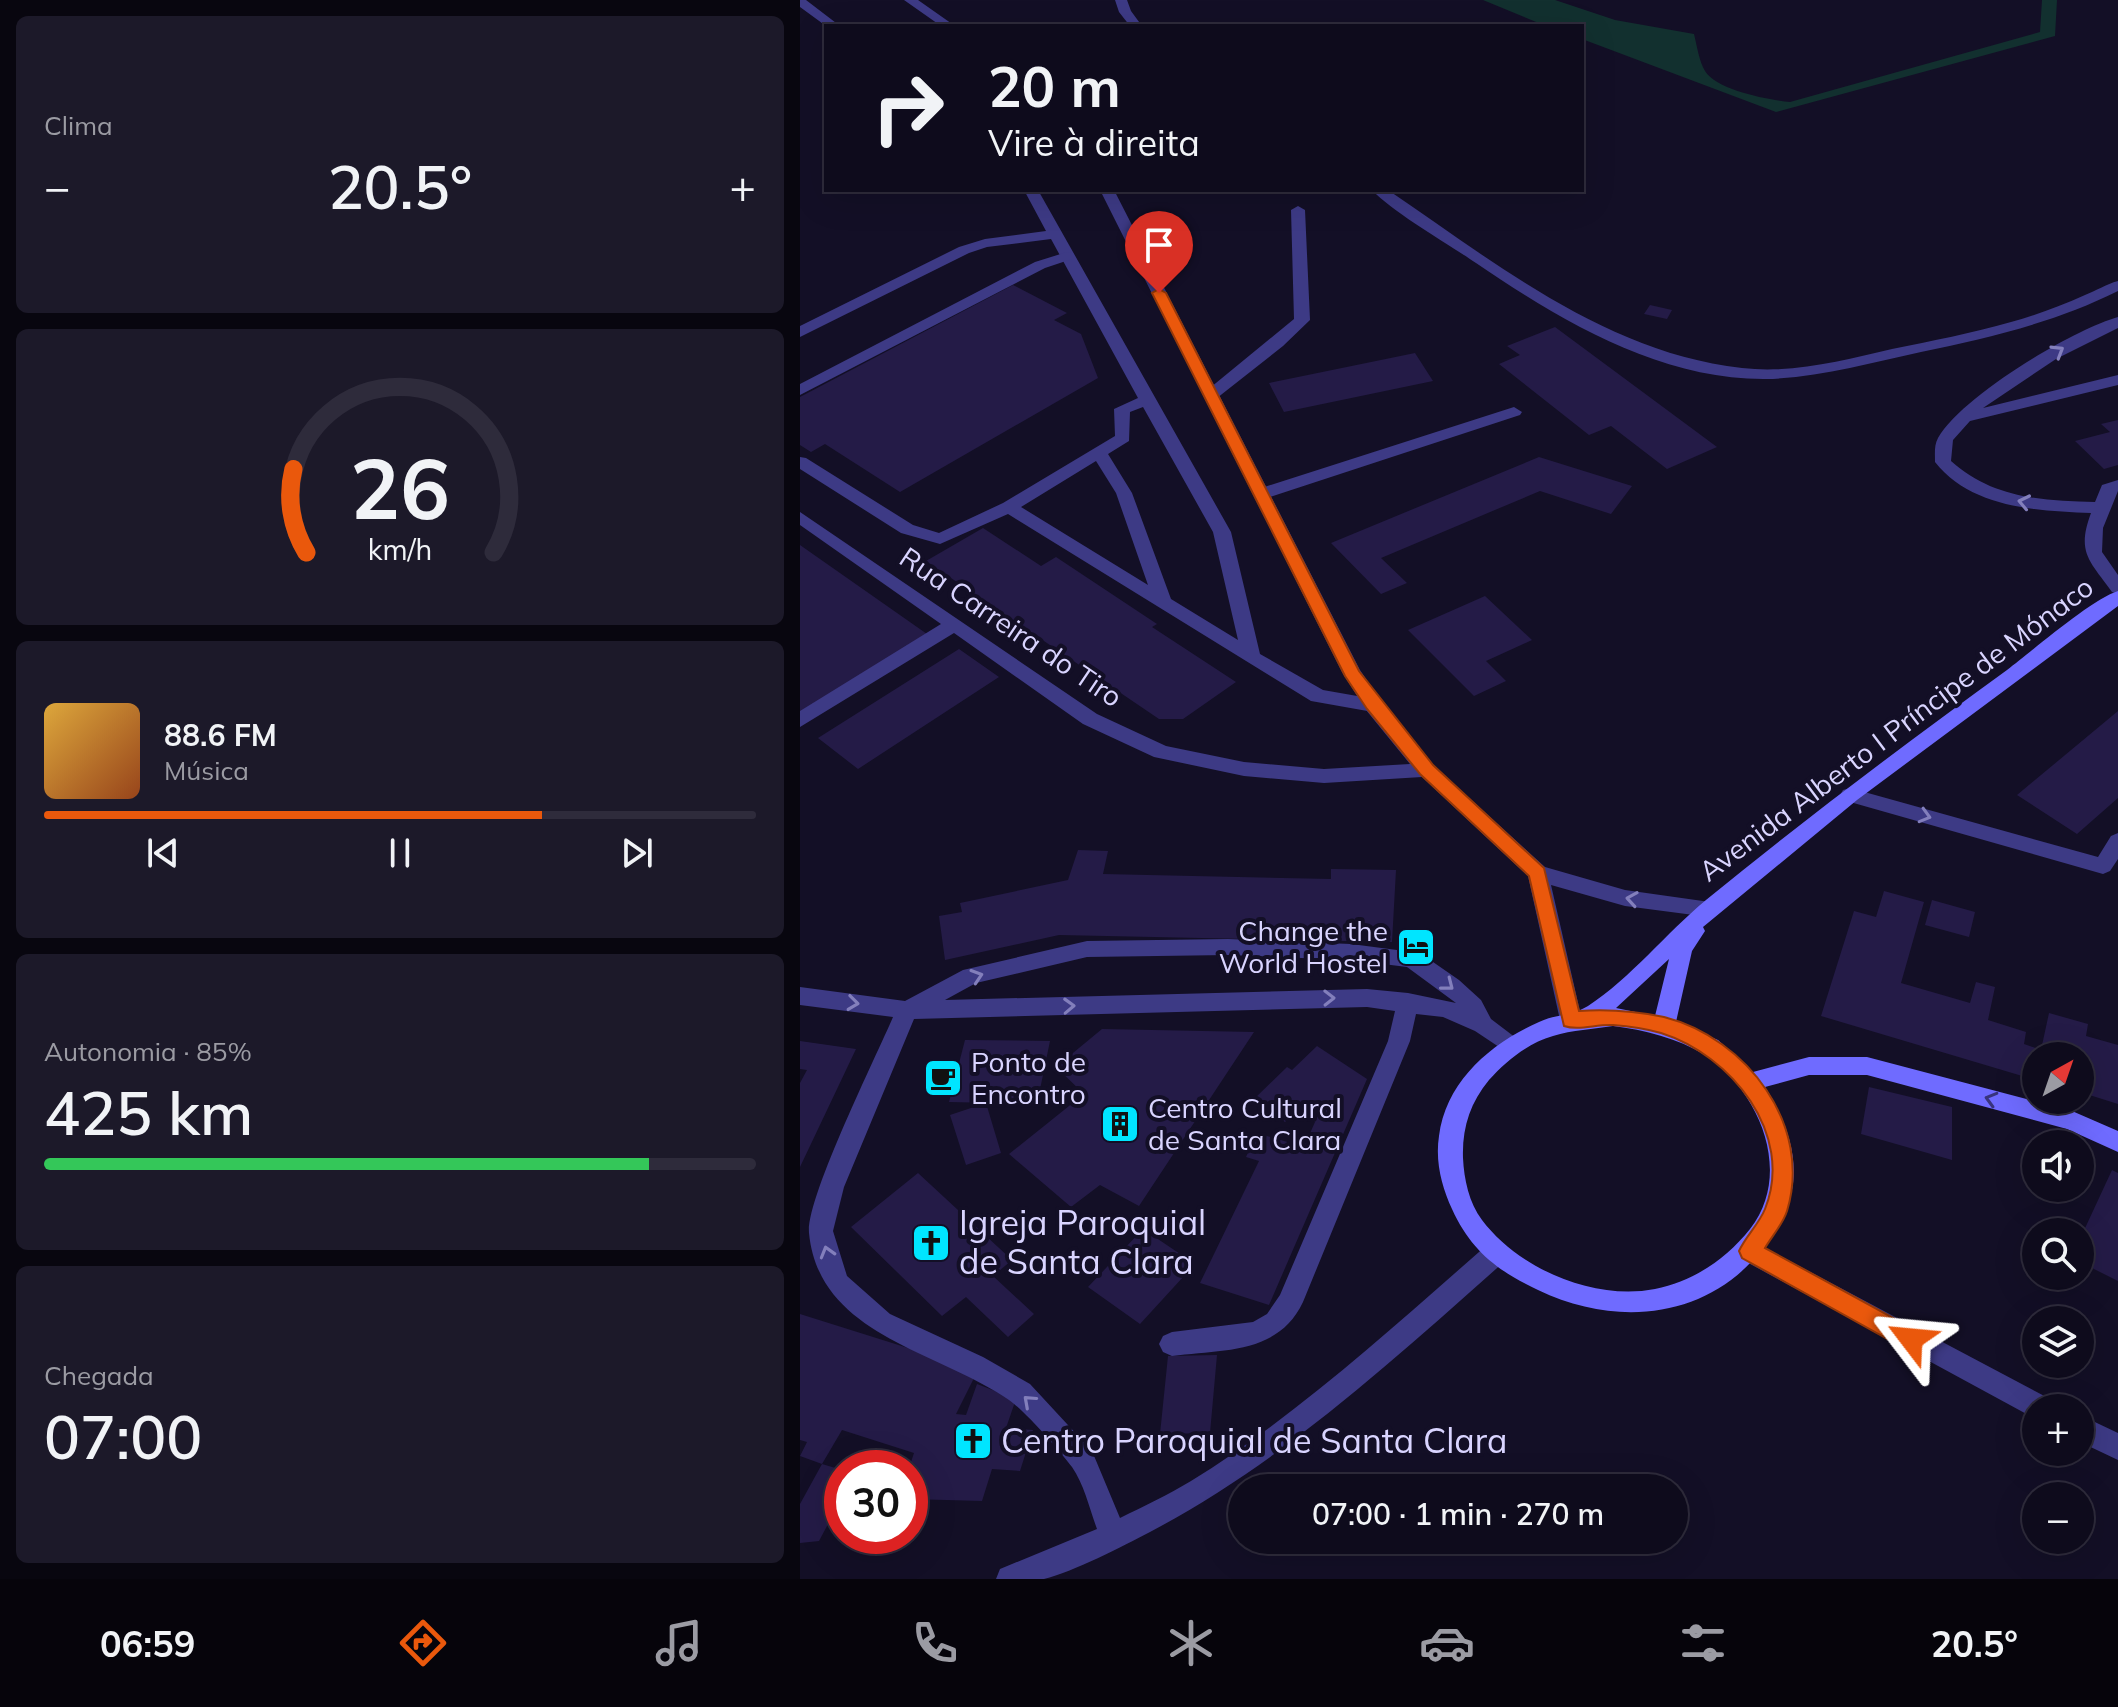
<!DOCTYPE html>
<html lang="pt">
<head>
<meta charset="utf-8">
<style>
  body { margin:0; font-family:Mulish,sans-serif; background:#1c1929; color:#f1f3f6; height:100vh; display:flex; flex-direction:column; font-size:30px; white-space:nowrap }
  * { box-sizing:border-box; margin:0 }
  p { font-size:26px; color:#9b9ba3 }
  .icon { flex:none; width:44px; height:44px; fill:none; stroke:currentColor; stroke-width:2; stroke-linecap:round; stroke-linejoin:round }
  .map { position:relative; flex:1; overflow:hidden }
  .drawer { display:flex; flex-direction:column; gap:16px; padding:16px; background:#08060f; width:800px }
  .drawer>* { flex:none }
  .hud { position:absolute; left:24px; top:24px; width:760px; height:168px; border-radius:0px; box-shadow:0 8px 32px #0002,0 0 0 2px #2e2b3b; background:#0e0b1c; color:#f1f3f6; overflow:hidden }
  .needle { width:52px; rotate:40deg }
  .buttons { position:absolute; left:1222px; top:1042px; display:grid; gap:16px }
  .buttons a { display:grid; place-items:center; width:72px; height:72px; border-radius:50%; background:#0e0b1c; box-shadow:0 8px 32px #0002,0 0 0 2px #2e2b3b; font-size:40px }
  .speed { position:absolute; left:24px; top:1450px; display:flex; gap:16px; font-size:40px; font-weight:700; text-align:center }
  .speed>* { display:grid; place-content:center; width:104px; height:104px; border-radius:50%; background:#0e0b1c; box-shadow:0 8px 32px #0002,0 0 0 2px #2e2b3b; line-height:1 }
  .speed .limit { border:12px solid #d22; background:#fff; color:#111 }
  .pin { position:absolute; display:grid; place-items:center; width:68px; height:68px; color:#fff; margin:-82px -34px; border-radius:50% 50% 50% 0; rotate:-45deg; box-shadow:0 0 8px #0007 }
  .pin .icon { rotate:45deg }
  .me { position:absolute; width:88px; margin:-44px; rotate:299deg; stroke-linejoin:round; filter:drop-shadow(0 0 6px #0008) }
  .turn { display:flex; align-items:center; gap:28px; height:168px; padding:0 32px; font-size:36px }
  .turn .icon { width:104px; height:104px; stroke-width:2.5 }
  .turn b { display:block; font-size:56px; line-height:68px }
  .big { font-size:60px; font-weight:600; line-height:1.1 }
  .drawer .widget { flex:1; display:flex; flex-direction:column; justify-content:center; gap:12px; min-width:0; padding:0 28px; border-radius:12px; background:#1c1929 }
  .drawer .dial { align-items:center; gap:0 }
  .dial svg { height:208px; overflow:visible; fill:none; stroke:#2e2b3b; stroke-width:7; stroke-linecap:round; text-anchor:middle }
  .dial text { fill:#f1f3f6; stroke:none }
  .song { display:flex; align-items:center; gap:24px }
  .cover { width:96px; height:96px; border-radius:12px; background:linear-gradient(135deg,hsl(40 70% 55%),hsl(20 70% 35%)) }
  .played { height:8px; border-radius:4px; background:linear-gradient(90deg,#ea580c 70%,#2e2b3b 70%) }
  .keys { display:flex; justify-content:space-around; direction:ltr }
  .heat { display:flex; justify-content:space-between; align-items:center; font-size:44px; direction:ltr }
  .charge { height:12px; border-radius:6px; background:linear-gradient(90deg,#34c759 85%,#2e2b3b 0) }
  .trip { position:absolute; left:428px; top:1474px; width:460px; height:80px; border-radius:40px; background:#0e0b1c; box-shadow:0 8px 32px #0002,0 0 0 2px #2e2b3b; font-weight:600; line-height:80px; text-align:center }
  .menu { display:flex; height:128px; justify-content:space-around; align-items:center; background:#06040b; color:#9b9ba3 }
  .menu .icon { width:56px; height:56px }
  .menu .current { color:#ea580c }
  .menu b { font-size:36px; color:#f1f3f6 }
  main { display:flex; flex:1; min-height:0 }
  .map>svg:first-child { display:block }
</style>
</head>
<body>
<main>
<section class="drawer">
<div class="widget"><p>Clima</p>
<div class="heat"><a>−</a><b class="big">20.5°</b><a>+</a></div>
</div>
<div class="widget dial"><svg viewBox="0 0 100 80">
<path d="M14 69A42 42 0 1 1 86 69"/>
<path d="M14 69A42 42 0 0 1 9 37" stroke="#ea580c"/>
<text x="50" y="56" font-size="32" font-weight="700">26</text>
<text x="50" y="72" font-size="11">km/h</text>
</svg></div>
<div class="widget">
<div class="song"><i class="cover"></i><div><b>88.6 FM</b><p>Música</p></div></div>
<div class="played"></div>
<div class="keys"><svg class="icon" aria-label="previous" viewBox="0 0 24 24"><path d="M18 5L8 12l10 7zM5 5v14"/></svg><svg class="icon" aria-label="pause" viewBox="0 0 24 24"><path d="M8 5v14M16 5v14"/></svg><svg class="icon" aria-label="next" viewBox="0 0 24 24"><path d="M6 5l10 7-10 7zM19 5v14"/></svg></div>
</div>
<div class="widget"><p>Autonomia · 85%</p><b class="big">425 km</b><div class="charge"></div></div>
<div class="widget"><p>Chegada</p><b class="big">07:00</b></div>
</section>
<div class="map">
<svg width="1318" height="1579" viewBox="0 0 1318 1579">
  <rect width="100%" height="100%" fill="#130f26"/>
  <path fill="#12302f" d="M683 0H755L815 20 894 34C897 46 899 61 905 71 916 90 969 100 990 102L1240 32 1242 0H1257L1255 36 976 112 782 39V26H746Z"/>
  <path fill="#241b47" d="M213 285 267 313 254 320 281 334 298 378 100 492 25 444 11 452 0 445V397Z
    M850 305 872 310 867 319 844 314Z
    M755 327 917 447 867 469 811 426 789 435 699 364 720 355 707 346Z
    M615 353 633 381 484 412 469 383Z
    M1318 420V465L1304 469 1275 441 1310 432 1301 424Z
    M739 457 832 486 811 514 740 491 581 558 607 583 581 594 531 543Z
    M183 528 241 566 256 557 357 624 352 627 436 682 383 719H359L126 561Z
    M0 545 127 634 0 713Z
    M685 596 732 640 686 661 706 681 674 696 608 630Z
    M159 649 199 677 58 769 18 738Z
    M1318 711V798L1277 834 1217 795Z
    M278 850 308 851 303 874 531 879V869L596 870 592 942 259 935 145 960 139 916 162 912 160 903 268 880Z
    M1084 891 1124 902 1101 983 1170 1003 1176 982 1195 987 1188 1020 1226 1032 1224 1044 1241 1050 1249 1013 1288 1024 1286 1036 1318 1045V1104L1280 1092V1056H1236V1080L1021 1016 1054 911 1076 917Z
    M1132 900 1175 912 1169 937 1125 925Z
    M302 1029 454 1032 339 1206 300 1185 271 1207 209 1154 284 1094 256 1067Z
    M165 1040 250 1041 237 1104 149 1102Z
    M0 1041 56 1049 0 1167V1083L7 1070 0 1069Z
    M517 1046 567 1079 469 1305 400 1283 459 1161 446 1157 457 1133 504 1147 515 1122 497 1110 485 1122 453 1100 487 1067 492 1070Z
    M1069 1087 1152 1107V1160L1061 1134Z
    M186 1103 201 1153 166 1165 150 1115Z
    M1312 1170 1318 1173V1281L1280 1262V1239Z
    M118 1173 212 1260 193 1276 234 1314 208 1337 166 1297 142 1316 51 1227Z
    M343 1229 395 1264 340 1324 288 1287Z
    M0 1314 178 1370 156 1414 166 1415 177 1384 216 1399 206 1428 233 1430 220 1471 192 1469 182 1501 110 1499 109 1468 114 1453 42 1430 22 1464 0 1456 7 1442 0 1440Z
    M417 1355 410 1433 360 1434 368 1356Z
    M22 1464 42 1470V1498L19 1541 0 1543V1504Z"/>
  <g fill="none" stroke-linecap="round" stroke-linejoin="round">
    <path fill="#3d3a85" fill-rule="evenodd" d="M0 0H6L40 26H26L0 7Z
      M315 0H327L331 11 342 26H330L319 12Z
      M224 190H238L431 532 460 654 523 690 580 700 583 705 580 710 573 712 511 701 208 514 140 544 101 533 0 469V457L6 458 113 525 139 533 203 503 315 436 314 409 338 398 251 239 187 247 169 253 0 337V326L159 247 185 239 246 231ZM343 407 413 532 438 640 371 599 332 493 308 454 329 441 330 412ZM296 461 316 493 348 585 221 507Z
      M572 190H588C697 264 807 353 942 368 993 374 1044 360 1092 349 1132 341 1172 333 1211 322 1236 315 1261 306 1285 295 1296 291 1306 284 1318 281V291C1256 322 1189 338 1121 352 1070 363 1018 378 966 379 860 380 761 321 676 263 648 244 594 213 572 190Z
      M498 206 505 210 510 320 483 346 417 398H405V392L494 319 491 210Z
      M1318 317V328L1256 359 1183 408 1318 375V385L1170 421 1153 440 1151 461C1192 498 1242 501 1295 502L1302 485 1318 480V491L1303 528 1302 552 1318 575V594L1312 592C1290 561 1276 553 1291 513 1237 511 1171 508 1135 462 1135 454 1134 445 1138 438 1162 396 1272 330 1318 317Z
      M714 407 722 412 720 415 467 498H455L453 494 455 490Z
      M1050 788 1298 857 1311 836 1318 833V859L1310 871 1303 874 1043 800 1040 795 1043 790Z"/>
    <path fill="#3d3a85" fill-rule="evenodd" d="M104 0H118L155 26H141Z
      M300 190H314L560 670 580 700 633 765 745 867 825 890 917 903 920 909 917 915 909 917 825 906 751 885 782 1020 779 1026 771 1029 763 1026 760 1020 728 876 622 777 524 783 444 776 354 757 283 724 154 633 0 727V711L141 624 0 525V512L297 714 366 746 444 762 524 769 610 764 566 710 542 672Z
      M267 252 272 253V259L245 268 0 395V384L235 262Z
      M428 939 551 944 620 953 659 980 681 1000 691 1019 716 1038 719 1044 716 1050 708 1053 675 1031 643 1017 616 1014 610 1041 503 1302C478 1355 422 1349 372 1356L363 1352 359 1344 363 1336 372 1332 453 1322 467 1314 480 1295 588 1041 595 1011 567 1007 114 1019 44 1187 33 1231 47 1276 90 1314 183 1357 230 1384 292 1451 320 1518C344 1506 368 1495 391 1481 499 1414 592 1328 687 1245L696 1242 705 1245 708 1253 705 1261C592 1361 484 1461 350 1532 323 1546 273 1572 244 1579 230 1579 211 1579 196 1579L200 1569 297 1529C290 1510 284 1484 272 1467 260 1451 225 1411 209 1400 139 1351 19 1336 9 1233 6 1198 76 1057 93 1017L0 1005V987L105 1001 163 970 287 941ZM428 955 551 960 607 967 656 1003 608 993 567 989 145 1000 176 983 287 957Z
      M950 1240 1250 1399 1254 1408H1236V1418L1232 1417 941 1259 938 1251 941 1243Z
      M1280 1415 1318 1433V1460L1280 1442Z"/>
    <path fill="#6f6bff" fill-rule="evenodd" d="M1318 591V606L1057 800 903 927 905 931 892 951 876 1022 918 1040 953 1072 1009 1057H1067L1272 1111 1318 1131V1152L1267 1129 1067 1075H1009L965 1087C988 1122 1004 1169 986 1209 941 1311 834 1336 738 1290 698 1271 671 1251 652 1209 642 1187 635 1162 639 1136 646 1081 691 1043 739 1022 756 1014 772 1016 788 1006 831 978 866 933 906 900 1004 820 1105 744 1207 670 1232 651 1292 599 1318 591ZM869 959 855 1016 816 1008ZM813 1026C845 1030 877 1038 905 1055 959 1090 994 1173 950 1229 926 1259 894 1281 855 1289 794 1301 719 1269 682 1220 669 1203 664 1179 663 1158 662 1128 670 1103 689 1080 706 1061 728 1043 753 1036 772 1030 794 1029 813 1026Z"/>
  </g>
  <defs><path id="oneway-chevron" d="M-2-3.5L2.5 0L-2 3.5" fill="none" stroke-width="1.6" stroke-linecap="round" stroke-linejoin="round" transform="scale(2)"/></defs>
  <g stroke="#837fbc">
    <use href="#oneway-chevron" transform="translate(1258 351) rotate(-31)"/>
    <use href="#oneway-chevron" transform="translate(1224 502) rotate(-168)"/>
    <use href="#oneway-chevron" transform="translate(1125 816) rotate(16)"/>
    <use href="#oneway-chevron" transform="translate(832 899) rotate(-171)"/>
    <use href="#oneway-chevron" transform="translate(177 976) rotate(-18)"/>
    <use href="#oneway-chevron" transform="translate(648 985) rotate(38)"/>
    <use href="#oneway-chevron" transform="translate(529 998) rotate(-1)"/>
    <use href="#oneway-chevron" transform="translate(53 1003) rotate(7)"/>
    <use href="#oneway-chevron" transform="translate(269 1006) rotate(-2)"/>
    <use href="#oneway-chevron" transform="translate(27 1252) rotate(-106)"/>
    <use href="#oneway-chevron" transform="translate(229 1401) rotate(-138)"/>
  </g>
  <use stroke="#38347d" href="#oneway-chevron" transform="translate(1191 1099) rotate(-164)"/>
  <path fill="#ea580c" stroke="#983908" stroke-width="2" d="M359 289 366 293 559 671 633 765 744 868 779 1011C808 1009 835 1011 864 1017 947 1038 1013 1126 987 1211 983 1224 972 1236 965 1248L1119 1332 1122 1339 1119 1347 1111 1350 1102 1347 942 1258 939 1251C946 1236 959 1224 965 1209 995 1134 931 1055 861 1033 847 1029 827 1026 813 1025 796 1024 779 1031 764 1026L729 876 620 774 567 709 545 676 352 293Z"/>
  <defs>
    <g id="hotel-square" transform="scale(2)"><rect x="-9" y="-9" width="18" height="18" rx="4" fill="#00e5ff" stroke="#130f26"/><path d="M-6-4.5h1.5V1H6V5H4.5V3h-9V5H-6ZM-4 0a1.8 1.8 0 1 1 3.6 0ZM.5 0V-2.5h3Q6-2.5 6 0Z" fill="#111"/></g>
    <g id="cafe-square" transform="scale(2)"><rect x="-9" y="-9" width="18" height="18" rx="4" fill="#00e5ff" stroke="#130f26"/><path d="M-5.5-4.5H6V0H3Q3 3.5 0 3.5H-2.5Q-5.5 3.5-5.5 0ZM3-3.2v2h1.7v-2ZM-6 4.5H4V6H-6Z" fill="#111"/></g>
    <g id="building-square" transform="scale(2)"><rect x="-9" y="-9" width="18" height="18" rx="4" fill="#00e5ff" stroke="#130f26"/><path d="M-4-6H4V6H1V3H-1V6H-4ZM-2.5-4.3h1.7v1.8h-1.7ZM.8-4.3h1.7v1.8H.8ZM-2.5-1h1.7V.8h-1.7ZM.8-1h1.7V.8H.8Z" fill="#111"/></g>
    <g id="church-square" transform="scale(2)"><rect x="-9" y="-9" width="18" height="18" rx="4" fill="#00e5ff" stroke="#130f26"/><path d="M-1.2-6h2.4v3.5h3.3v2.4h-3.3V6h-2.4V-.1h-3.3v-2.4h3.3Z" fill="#111"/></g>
  </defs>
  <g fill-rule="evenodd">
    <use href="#hotel-square" x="616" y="947"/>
    <use href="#cafe-square" x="143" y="1078"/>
    <use href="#building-square" x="320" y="1124"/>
    <use href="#church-square" x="131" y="1243"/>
    <use href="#church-square" x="173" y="1441"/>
  </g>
  <g text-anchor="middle" stroke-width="8" stroke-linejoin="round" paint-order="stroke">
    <g font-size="28" fill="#d9d4ff" stroke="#130f26">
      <text transform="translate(211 627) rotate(34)" y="10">Rua Carreira do Tiro</text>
      <text transform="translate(1096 729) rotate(-37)" y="10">Avenida Alberto I Príncipe de Mónaco</text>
    </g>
    <g font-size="28" fill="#d9d4ff" stroke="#130f26" text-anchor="start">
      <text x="588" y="941" text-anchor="end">Change the<tspan x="588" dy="32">World Hostel</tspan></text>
      <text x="171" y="1072">Ponto de<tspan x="171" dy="32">Encontro</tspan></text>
      <text x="348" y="1118">Centro Cultural<tspan x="348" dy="32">de Santa Clara</tspan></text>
    </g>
    <g font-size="34" fill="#d9d4ff" stroke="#130f26" text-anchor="start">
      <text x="159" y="1235">Igreja Paroquial<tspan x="159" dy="39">de Santa Clara</tspan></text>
      <text x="201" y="1453">Centro Paroquial de Santa Clara</text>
    </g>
  </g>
</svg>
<div class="buttons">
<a><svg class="needle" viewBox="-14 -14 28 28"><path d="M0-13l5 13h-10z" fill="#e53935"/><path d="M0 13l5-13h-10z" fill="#9b9ba3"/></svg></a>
<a><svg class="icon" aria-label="sound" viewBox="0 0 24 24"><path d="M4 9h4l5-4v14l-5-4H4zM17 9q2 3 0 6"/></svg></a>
<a><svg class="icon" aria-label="search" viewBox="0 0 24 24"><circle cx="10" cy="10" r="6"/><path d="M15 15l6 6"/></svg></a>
<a><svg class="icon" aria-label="layers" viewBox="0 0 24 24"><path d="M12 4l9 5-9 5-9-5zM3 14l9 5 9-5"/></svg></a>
<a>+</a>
<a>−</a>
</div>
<div class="speed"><div class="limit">30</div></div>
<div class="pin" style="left:359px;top:293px;background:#d93025"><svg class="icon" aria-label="arrive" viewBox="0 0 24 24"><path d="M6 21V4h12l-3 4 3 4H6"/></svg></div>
<svg class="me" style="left:1111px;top:1339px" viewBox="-20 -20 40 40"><path d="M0-17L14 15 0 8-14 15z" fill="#ea580c" stroke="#fff" stroke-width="4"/></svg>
<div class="trip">07:00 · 1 min · 270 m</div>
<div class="hud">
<div class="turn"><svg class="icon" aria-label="right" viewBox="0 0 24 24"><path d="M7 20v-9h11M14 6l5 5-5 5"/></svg><div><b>20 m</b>Vire à direita</div></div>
</div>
</div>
</main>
<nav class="menu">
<b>06:59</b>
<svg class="icon current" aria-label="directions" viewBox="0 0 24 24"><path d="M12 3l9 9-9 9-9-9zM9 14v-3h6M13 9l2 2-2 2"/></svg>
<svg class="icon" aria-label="music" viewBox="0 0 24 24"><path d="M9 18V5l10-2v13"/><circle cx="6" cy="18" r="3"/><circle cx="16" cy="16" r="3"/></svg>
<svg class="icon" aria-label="phone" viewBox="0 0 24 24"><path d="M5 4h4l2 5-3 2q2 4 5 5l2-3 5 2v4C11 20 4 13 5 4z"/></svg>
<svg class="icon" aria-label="climate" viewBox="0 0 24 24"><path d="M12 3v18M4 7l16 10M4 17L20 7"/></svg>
<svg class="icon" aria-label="car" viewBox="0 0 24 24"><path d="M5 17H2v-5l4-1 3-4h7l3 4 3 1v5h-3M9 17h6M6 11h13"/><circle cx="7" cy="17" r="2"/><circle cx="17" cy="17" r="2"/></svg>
<svg class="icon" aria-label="filters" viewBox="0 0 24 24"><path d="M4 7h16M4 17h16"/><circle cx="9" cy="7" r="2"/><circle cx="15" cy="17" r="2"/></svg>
<b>20.5°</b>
</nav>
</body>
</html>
